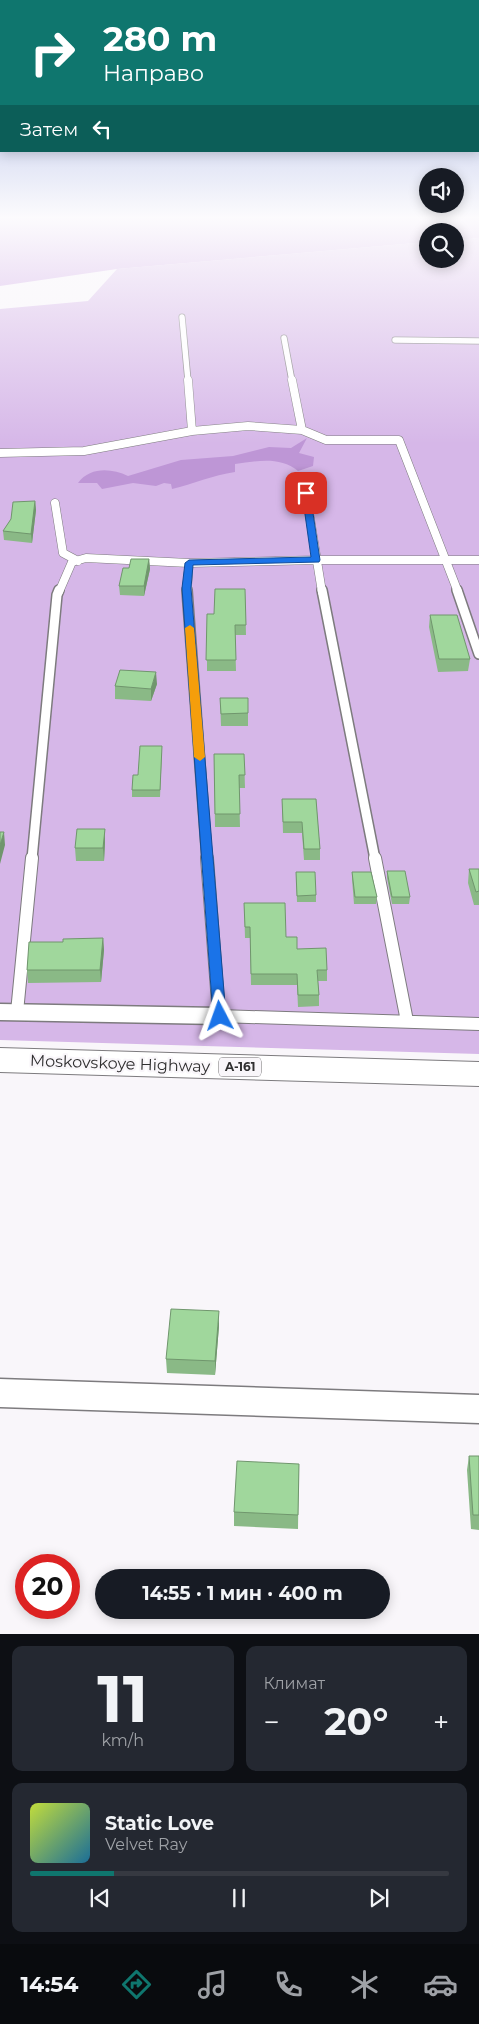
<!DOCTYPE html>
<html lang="ru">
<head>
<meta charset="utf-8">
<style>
  body { margin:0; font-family:Montserrat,sans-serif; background:#242831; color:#f1f3f6; height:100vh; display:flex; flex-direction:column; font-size:19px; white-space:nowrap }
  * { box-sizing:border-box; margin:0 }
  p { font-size:16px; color:#9ea1a6 }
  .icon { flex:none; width:28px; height:28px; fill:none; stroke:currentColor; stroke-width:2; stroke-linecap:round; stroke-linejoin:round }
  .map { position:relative; height:1634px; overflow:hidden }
  .sheet { display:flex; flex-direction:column; gap:12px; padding:12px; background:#0d0f14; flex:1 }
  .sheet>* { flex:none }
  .top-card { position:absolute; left:0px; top:0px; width:480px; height:152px; box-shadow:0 2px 12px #0003; background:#0f766e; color:#fff; overflow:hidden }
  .tools { position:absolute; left:419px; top:168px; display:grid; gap:10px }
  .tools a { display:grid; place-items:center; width:45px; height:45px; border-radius:50%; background:#171b24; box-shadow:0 2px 12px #0003; font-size:25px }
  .speed { position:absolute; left:15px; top:1554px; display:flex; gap:10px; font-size:25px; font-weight:700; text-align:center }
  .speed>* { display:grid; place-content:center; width:65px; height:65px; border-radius:50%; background:#171b24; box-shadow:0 2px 12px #0003; line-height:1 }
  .speed .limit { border:8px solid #d22; background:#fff; color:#111 }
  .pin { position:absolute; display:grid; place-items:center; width:42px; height:42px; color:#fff; margin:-21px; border-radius:10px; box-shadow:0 2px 8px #0006 }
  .me { position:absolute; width:55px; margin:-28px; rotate:356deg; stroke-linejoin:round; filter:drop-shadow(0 0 4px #0008) }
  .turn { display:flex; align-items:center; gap:18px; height:105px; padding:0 20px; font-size:22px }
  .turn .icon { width:65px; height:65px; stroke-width:2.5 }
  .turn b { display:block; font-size:35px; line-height:42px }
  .then { display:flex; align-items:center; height:48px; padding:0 20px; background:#0003; gap:10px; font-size:19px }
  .big { font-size:38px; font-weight:700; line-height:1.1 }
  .sheet .tile { flex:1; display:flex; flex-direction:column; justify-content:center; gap:8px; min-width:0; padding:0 18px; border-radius:10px; background:#242831 }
  .sheet .dial { align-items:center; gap:0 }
  .dial b { font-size:65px; line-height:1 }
  .song { display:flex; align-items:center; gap:15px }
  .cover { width:60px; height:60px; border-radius:8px; background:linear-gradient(135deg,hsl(70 70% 55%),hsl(200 70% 35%)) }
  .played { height:5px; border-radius:2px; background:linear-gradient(90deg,#0f766e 20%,#363941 20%) }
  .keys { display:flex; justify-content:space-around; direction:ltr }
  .heat { display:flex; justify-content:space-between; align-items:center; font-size:28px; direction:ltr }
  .sheet .tiles { flex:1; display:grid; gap:12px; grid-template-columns:1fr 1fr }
  .tile:last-child { grid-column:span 2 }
  .trip { position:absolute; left:95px; top:1569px; width:295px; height:50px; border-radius:25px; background:#171b24; box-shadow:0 2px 12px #0003; font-weight:700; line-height:50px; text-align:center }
  .dock { display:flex; height:80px; justify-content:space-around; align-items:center; background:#090b0e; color:#9ea1a6 }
  .dock .icon { width:35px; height:35px }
  .dock .current { color:#0f766e }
  .dock b { font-size:22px; color:#f1f3f6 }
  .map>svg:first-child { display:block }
</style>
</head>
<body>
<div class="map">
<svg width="479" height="1634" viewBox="0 0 479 1634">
  <rect width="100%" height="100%" fill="#f9f6fa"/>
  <path fill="#d6b7e8" d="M479 238V1054L0 1040V309L88 301 117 269 427 242 428 259H455V240Z"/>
  <path fill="#cca3e3" d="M0 216H479V238L455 240V231H428L427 242 117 269 0 286Z"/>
  <path fill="#be96d6" d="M307 438 299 453 314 457 313 466 298 471C280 456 257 461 235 464V472C213 475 193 484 172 489L171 484 164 483 156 486 133 483 102 489 97 483H78C90 467 111 468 128 476L181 460 233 456 269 447 291 448Z"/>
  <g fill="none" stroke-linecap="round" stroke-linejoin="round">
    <g stroke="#7d7b7e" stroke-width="7">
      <path id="service-far3" d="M182 317 188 381
        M284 338 292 381
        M395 340 479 341"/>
    </g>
    <g stroke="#7d7b7e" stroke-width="9">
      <path id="service-far2" d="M188 380 192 431
        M292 380 302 430
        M0 453 84 451 192 431 248 426 302 430 326 440H399L458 592
        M306 493 322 592
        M55 503 63 553 78 561
        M59 592 72 562 86 558 189 563 316 560H479
        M187 592 189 563"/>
    </g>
    <g stroke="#7d7b7e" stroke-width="12">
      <path id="service-far1" d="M187 590 207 859
        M322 590 375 859
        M457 590 479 654
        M32 859 57 595 59 590"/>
    </g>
    <g stroke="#7d7b7e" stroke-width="14">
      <path id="service" d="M207 858 219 1016 479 1024
        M375 858 407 1021
        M17 1012 32 858"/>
    </g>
    <g stroke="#7d7b7e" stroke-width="3">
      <path id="minor" d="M0 1004 219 1008 228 1010 231 1016 228 1022 219 1024 0 1020Z
        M0 1379 479 1395V1423L0 1407Z"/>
    </g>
    <g stroke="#7d7b7e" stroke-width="2">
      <path id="trunk" d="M0 1048 479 1062V1086L0 1072Z"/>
    </g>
    <use href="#service-far3" stroke="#fff" stroke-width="5.5"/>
    <use href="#service-far2" stroke="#fff" stroke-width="8"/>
    <use href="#service-far1" stroke="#fff" stroke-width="9"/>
    <use href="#service" stroke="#fff" stroke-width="12"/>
    <use href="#minor" fill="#fff" fill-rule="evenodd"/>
    <use href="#trunk" fill="#fff" fill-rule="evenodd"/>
  </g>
  <path fill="#8ab986" d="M35 501 36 510 32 543 4 540 3 531Z
    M149 559 150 569 144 596 120 595 119 586Z
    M245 589 246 635H235L236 671H207V614H214Z
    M430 615 470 659 468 671 438 672 429 627Z
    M157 684 151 701 115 699V686Z
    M220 698H248V726H221Z
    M162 753 160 797H132V790L138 775Z
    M214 754H244L245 788H239L240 827H215Z
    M282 799H316L320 849V860H304L302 833H283Z
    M105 829V842L104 861H76L75 848Z
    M469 869H479V905H474L468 883Z
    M387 871 410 897 409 904H392L387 878Z
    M296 872 316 895V902H297Z
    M352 872 377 897 376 904H354L352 879Z
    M244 903 286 937 297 949 327 970V981H318L319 995V1006L298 1007 297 985H251L250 938H245Z
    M103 938 104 950 101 982 28 983 27 970 63 942Z
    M219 1326 215 1375 167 1373 166 1359Z
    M469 1456H479V1530L471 1529 467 1470Z
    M299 1464 298 1529 234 1526V1512Z"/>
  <path fill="#70966d" d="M35 501 36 510 32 543 31 534Z
    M149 559 150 569 144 596V586Z
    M156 672 157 684 151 701V689Z
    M105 829V842L104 861 103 848Z
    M4 832 5 845 0 864V845Z
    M103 938 104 950 101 982 100 970Z
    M219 1311V1326L215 1375V1361Z"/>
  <path fill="#a0d79c" stroke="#70966d" d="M35 501 31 534 3 531 11 519 13 502Z
    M131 559H149L144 586H119L123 568H129Z
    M215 589H245L246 625H235L236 660H206L207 614H214Z
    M430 615H457L470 659H439Z
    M120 670 156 672 151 689 115 686Z
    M220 698H248V713L221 714Z
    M140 746H162L160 790H132L133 775H138Z
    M214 754H244L245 775H239L240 814H215Z
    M282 799H316L320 849H304L302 822H283Z
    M77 829H105L103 848H75Z
    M0 832H4L0 845Z
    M469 869H479V891L476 892Z
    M387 871H405L410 897H392Z
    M296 872H315L316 895 297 896Z
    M352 872H371L377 897H355Z
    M244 903H285L286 937H297V949L326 948 327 970H317L319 995H298L297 974H251L250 927H245Z
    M103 938 100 970H27L29 942H63V939Z
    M171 1309 219 1311 215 1361 166 1359Z
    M469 1456H479V1515H473Z
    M237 1461 299 1464 298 1515 234 1512Z"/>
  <linearGradient id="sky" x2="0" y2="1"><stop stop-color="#97a8e1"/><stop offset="0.49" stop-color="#fcfbfd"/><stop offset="1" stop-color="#fcfbfd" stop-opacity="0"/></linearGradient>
  <rect width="479" height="444" fill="url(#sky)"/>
  <path fill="#1a73e8" stroke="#114b97" d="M306 490 310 493 320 560 319 562 193 565 191 588 226 1016 224 1019H215L213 1016 182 588 185 563 189 560 311 557 302 493Z"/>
  <path fill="#f59e0b" d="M190 625 194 628 205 757 200 761 194 757 185 628Z"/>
  <g text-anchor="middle" stroke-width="4.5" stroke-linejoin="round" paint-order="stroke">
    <rect fill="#f9f6fa" stroke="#6c6b6d" stroke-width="1" x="219" y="1057.5" width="42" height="19" rx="4"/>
    <g font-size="12" font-weight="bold" fill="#302f30">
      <text x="240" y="1071">А-161</text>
    </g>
    <g font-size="16" fill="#302f30" stroke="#f9f6fa">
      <text transform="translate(120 1063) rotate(2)" y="6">Moskovskoye Highway</text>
    </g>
  </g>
</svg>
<div class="tools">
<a><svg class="icon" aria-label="sound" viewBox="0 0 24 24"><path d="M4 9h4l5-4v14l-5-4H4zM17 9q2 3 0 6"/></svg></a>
<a><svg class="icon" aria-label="search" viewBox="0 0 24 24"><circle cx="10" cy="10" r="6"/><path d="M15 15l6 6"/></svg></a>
</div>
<div class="speed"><div class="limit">20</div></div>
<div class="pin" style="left:306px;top:493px;background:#d93025"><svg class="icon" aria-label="arrive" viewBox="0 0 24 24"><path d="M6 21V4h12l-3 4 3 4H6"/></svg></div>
<svg class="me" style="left:220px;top:1016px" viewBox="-20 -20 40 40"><path d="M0-17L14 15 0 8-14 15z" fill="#1a73e8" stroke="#fff" stroke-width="4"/></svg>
<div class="trip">14:55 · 1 мин · 400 m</div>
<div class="top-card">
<div class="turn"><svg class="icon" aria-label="right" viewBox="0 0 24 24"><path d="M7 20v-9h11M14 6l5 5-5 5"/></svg><div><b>280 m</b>Направо</div></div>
<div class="then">Затем<svg class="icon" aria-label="left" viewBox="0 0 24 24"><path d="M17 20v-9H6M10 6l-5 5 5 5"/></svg></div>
</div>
</div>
<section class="sheet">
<div class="tiles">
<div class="tile dial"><b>11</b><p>km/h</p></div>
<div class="tile"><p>Климат</p>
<div class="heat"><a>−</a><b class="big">20°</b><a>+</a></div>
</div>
<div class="tile">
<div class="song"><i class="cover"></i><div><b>Static Love</b><p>Velvet Ray</p></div></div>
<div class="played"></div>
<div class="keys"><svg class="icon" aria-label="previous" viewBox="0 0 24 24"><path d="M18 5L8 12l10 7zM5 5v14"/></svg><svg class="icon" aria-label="pause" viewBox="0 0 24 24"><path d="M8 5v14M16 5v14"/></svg><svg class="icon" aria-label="next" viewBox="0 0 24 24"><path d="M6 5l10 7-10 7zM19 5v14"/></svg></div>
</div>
</div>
</section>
<nav class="dock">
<b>14:54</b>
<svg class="icon current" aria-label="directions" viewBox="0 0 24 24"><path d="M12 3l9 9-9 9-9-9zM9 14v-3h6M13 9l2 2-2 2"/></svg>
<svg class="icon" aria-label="music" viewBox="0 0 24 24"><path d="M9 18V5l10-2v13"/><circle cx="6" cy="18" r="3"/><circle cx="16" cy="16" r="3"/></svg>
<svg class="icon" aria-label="phone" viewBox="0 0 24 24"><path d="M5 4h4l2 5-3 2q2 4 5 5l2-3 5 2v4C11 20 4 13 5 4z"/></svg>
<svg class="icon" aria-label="climate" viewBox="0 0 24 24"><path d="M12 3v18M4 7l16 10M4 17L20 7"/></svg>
<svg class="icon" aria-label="car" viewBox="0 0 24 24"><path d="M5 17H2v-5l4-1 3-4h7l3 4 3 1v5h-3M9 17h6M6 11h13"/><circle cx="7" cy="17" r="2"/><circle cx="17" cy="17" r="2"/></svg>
</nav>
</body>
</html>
